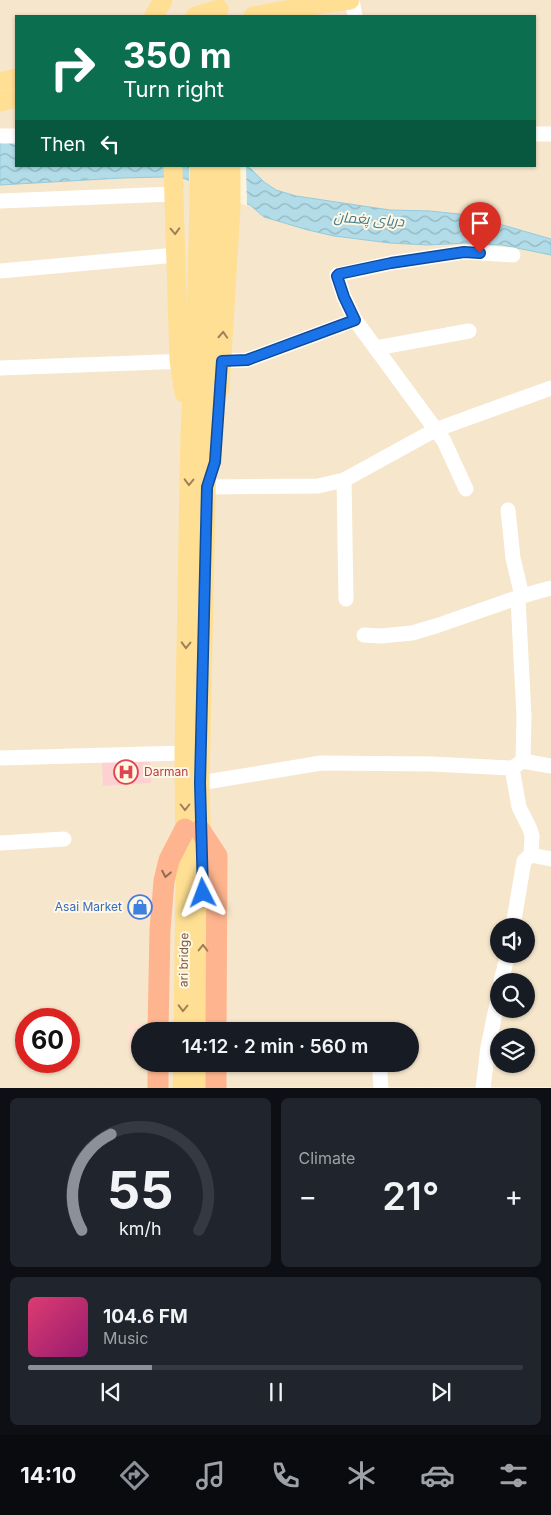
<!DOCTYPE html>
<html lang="en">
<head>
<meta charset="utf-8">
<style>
  body { margin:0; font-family:Inter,Cairo,sans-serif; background:#20242c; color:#f1f3f6; height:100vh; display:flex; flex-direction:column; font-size:19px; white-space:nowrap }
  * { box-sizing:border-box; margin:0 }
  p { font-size:16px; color:#9ea1a6 }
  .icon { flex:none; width:28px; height:28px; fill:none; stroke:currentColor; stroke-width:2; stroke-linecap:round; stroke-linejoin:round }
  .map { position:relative; height:1088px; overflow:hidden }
  .details { display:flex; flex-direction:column; gap:10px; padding:10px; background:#0d0f14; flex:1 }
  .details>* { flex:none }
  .guide { position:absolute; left:15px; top:15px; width:521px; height:152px; border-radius:0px; box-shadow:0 1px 4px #0004; background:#0b6e4f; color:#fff; overflow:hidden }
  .fabs { position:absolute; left:490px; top:918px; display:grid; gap:10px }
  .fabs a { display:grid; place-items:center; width:45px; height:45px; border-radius:50%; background:#171b24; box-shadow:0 1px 4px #0004; font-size:25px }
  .speed { position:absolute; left:15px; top:1008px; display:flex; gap:10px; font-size:25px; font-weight:700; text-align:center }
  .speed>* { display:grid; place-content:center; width:65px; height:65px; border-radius:50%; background:#171b24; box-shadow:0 1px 4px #0004; line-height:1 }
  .speed .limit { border:8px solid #d22; background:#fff; color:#111 }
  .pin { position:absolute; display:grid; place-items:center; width:42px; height:42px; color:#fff; margin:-51px -21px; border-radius:50% 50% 50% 0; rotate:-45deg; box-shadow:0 0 5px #0007 }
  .pin .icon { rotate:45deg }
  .me { position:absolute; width:55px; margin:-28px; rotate:357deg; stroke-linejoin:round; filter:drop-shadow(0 0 4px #0008) }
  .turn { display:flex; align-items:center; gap:18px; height:105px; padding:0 25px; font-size:22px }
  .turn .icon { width:65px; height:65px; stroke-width:2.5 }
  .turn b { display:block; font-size:35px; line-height:42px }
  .then { display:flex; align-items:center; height:48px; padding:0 25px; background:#0003; gap:10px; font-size:19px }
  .big { font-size:38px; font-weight:600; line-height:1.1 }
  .details .widget { flex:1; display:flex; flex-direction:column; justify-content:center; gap:8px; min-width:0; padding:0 18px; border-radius:8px; background:#20242c }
  .details .dial { align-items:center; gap:0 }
  .dial svg { height:130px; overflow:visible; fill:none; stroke:#363941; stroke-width:7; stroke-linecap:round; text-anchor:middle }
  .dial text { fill:#f1f3f6; stroke:none }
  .song { display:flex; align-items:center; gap:15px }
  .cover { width:60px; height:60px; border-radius:8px; background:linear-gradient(135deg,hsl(340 70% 55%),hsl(320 70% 35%)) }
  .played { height:5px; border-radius:2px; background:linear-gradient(90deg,#8c9099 25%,#363941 25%) }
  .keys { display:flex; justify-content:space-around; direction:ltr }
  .heat { display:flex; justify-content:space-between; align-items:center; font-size:28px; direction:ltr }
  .details .tiles { flex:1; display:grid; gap:10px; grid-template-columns:1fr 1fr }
  .widget:last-child { grid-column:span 2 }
  .trip { position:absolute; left:131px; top:1022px; width:288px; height:50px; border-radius:25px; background:#171b24; box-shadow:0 1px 4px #0004; font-weight:600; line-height:50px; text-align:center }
  .tab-bar { display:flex; height:80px; justify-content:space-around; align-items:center; background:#090b0e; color:#9ea1a6 }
  .tab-bar .icon { width:35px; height:35px }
  .tab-bar .selected { color:#8c9099 }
  .tab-bar b { font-size:22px; color:#f1f3f6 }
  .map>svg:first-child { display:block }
</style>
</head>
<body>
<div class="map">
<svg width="551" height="1088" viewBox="0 0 551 1088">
  <defs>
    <pattern id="water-waves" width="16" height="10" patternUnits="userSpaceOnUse" patternTransform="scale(1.25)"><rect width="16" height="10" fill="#b1dce8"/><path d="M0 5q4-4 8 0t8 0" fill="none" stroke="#95b5be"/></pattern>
  </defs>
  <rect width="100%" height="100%" fill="#fef4dd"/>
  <path fill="#f6e6cb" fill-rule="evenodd" d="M0 0H551V1087L0 1088ZM16 16H535V166H16ZM499 926H526V954H499ZM499 981H526V1009H499ZM26 1019H69V1061H26ZM140 1031H410V1064H140ZM499 1036H526V1064H499Z"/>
  <path fill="#ffe2d0" d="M151 892 153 920 130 921 128 893Z
    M128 1023 145 1024V1031H140V1052H127Z"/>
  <path fill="#fdd0d2" d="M150 759 151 783 103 786 102 761Z"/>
  <path fill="url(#water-waves)" stroke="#96cbdb" d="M0 139H16V166H246L251 169 264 182 276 190 296 196 390 210 430 211 468 215 551 239V255L502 245 467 243 427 245 390 243 334 236 308 230 264 217 250 205 183 178 162 177 122 178 0 185Z"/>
  <path fill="#fef4dd" d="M189 166H246L247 206 189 183Z"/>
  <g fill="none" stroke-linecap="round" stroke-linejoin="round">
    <path stroke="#fff" stroke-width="15" d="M352 0 355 16
      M535 134H551
      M0 136H16
      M0 201 173 194
      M0 271 176 255
      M376 348 469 331
      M222 361 247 360 355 320
      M0 368 188 361
      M344 480 346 599
      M207 487 318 486 344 480 435 430 551 388
      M466 489 444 441 355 320 344 297 337 275 391 263 464 252 513 255
      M508 510 513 558 522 596
      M518 598 524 717 523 761
      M364 635 381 636 412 633 436 626 522 596 551 588
      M0 758 184 753
      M512 768 519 807 530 829 532 836 531 855
      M200 783 321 763 432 764 512 768 523 761 551 766
      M0 843 64 839
      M513 926 524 861 531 855 551 859
      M501 981 508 954
      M380 1074 381 1088
      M483 1088 488 1047 499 994"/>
    <path stroke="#ffdf93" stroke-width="19" d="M154 16 163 0
      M195 16 219 9
      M253 16 308 6 350 0
      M0 82 16 78
      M0 102 16 98
      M173 166 179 361 184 393
      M220 388 231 207V166
      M183 1031 185 890 184 753 190 433 196 316 199 207V166
      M201 1031 203 893 200 783 213 166
      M182 1088 183 1064
      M200 1088 201 1064"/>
    <path stroke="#feb48e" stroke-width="21" d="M200 830 217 856 216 1031
      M158 1031 160 930 164 881 169 860 185 829
      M158 1088V1064
      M216 1088V1064"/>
  </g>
  <defs><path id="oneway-chevron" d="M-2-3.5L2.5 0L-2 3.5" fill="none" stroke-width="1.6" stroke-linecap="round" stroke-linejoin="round" transform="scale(1.25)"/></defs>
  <g stroke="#9e815c">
    <use href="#oneway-chevron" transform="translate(175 231) rotate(88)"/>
    <use href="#oneway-chevron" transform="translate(223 335) rotate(-87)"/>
    <use href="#oneway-chevron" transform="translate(189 482) rotate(91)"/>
    <use href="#oneway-chevron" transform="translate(186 645) rotate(91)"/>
    <use href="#oneway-chevron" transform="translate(185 807) rotate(90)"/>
    <use href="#oneway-chevron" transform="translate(203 948) rotate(-89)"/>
    <use href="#oneway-chevron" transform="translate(183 1008) rotate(91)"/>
  </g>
  <use stroke="#906b53" href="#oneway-chevron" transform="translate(166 874) rotate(101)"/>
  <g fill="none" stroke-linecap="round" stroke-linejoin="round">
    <g stroke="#114b97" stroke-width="12">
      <path id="route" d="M203 893 200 783 207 487 215 462 222 361 247 360 355 320 344 297 337 276 339 274 391 263 464 252 480 253"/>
    </g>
    <use href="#route" stroke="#1a73e8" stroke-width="9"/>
  </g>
  <defs>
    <g id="hospital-ring" transform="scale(1.25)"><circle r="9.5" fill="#fff7e5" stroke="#e0444e" stroke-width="1.5"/><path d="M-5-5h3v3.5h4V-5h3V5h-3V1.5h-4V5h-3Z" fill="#e0444e"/></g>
    <g id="shop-ring" transform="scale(1.25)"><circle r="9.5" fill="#fff7e5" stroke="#3f7fe0" stroke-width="1.5"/><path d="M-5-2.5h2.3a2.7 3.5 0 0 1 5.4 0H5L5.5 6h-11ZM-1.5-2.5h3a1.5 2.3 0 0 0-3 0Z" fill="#3f7fe0"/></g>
  </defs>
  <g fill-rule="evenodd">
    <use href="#hospital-ring" x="126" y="772"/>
    <use href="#shop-ring" x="140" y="907"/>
  </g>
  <g text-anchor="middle" stroke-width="4" stroke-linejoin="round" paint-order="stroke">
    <g font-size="12" fill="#be3a42" stroke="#fff7e5" text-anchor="start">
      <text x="144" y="776">Darman</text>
    </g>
    <g font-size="12" fill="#366cbe" stroke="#fff7e5" text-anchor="end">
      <text x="122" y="911">Asai Market</text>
    </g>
    <g font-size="12" fill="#755944" stroke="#fff7e5">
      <text transform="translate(184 960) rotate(-89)" y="4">ari bridge</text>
    </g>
    <g font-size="14" font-style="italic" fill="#3c788b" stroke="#fff7e5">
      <text transform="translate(369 219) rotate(4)" y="5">دریای پغمان</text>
    </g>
  </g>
</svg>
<div class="fabs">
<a><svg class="icon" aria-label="sound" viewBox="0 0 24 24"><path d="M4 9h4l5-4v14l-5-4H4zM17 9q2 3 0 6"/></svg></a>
<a><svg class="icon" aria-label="search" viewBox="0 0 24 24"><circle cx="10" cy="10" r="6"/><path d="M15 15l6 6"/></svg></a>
<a><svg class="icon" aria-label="layers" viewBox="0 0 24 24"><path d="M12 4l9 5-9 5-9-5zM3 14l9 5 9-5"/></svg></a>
</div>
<div class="speed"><div class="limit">60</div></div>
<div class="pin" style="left:480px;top:253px;background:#d93025"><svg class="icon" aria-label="arrive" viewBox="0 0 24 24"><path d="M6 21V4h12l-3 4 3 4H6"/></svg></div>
<svg class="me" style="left:203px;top:893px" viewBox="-20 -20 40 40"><path d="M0-17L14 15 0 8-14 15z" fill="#1a73e8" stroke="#fff" stroke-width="4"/></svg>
<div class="trip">14:12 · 2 min · 560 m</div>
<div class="guide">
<div class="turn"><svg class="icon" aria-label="right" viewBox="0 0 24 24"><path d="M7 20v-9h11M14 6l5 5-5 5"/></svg><div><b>350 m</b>Turn right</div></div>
<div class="then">Then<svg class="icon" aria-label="left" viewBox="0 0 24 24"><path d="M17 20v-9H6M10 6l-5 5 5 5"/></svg></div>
</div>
</div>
<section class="details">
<div class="tiles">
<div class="widget dial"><svg viewBox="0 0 100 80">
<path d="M14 69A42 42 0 1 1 86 69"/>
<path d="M14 69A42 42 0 0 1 32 10" stroke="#8c9099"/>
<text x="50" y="56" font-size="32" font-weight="700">55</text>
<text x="50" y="72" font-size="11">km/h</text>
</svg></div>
<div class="widget"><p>Climate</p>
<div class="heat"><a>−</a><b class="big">21°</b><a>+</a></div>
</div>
<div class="widget">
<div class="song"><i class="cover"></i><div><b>104.6 FM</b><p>Music</p></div></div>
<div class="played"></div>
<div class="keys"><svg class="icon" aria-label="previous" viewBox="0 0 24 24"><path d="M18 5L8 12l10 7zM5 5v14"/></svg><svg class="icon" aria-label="pause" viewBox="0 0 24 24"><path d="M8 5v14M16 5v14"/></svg><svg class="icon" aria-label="next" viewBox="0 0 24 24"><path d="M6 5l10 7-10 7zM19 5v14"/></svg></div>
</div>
</div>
</section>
<nav class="tab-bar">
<b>14:10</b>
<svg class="icon selected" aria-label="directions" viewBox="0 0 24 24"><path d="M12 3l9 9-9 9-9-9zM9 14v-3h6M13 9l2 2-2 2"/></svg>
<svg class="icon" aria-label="music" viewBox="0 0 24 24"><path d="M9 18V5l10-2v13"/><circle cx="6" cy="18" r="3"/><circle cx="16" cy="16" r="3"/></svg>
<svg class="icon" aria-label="phone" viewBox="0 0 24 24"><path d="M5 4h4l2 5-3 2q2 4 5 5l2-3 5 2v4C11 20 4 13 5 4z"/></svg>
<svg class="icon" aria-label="climate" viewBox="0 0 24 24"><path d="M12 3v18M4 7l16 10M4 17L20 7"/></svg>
<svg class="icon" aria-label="car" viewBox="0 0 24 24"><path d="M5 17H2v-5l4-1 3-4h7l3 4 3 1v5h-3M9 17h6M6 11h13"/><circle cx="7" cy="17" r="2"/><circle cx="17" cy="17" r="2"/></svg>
<svg class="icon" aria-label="filters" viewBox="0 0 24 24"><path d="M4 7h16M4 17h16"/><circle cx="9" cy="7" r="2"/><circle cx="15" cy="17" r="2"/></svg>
</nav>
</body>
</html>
